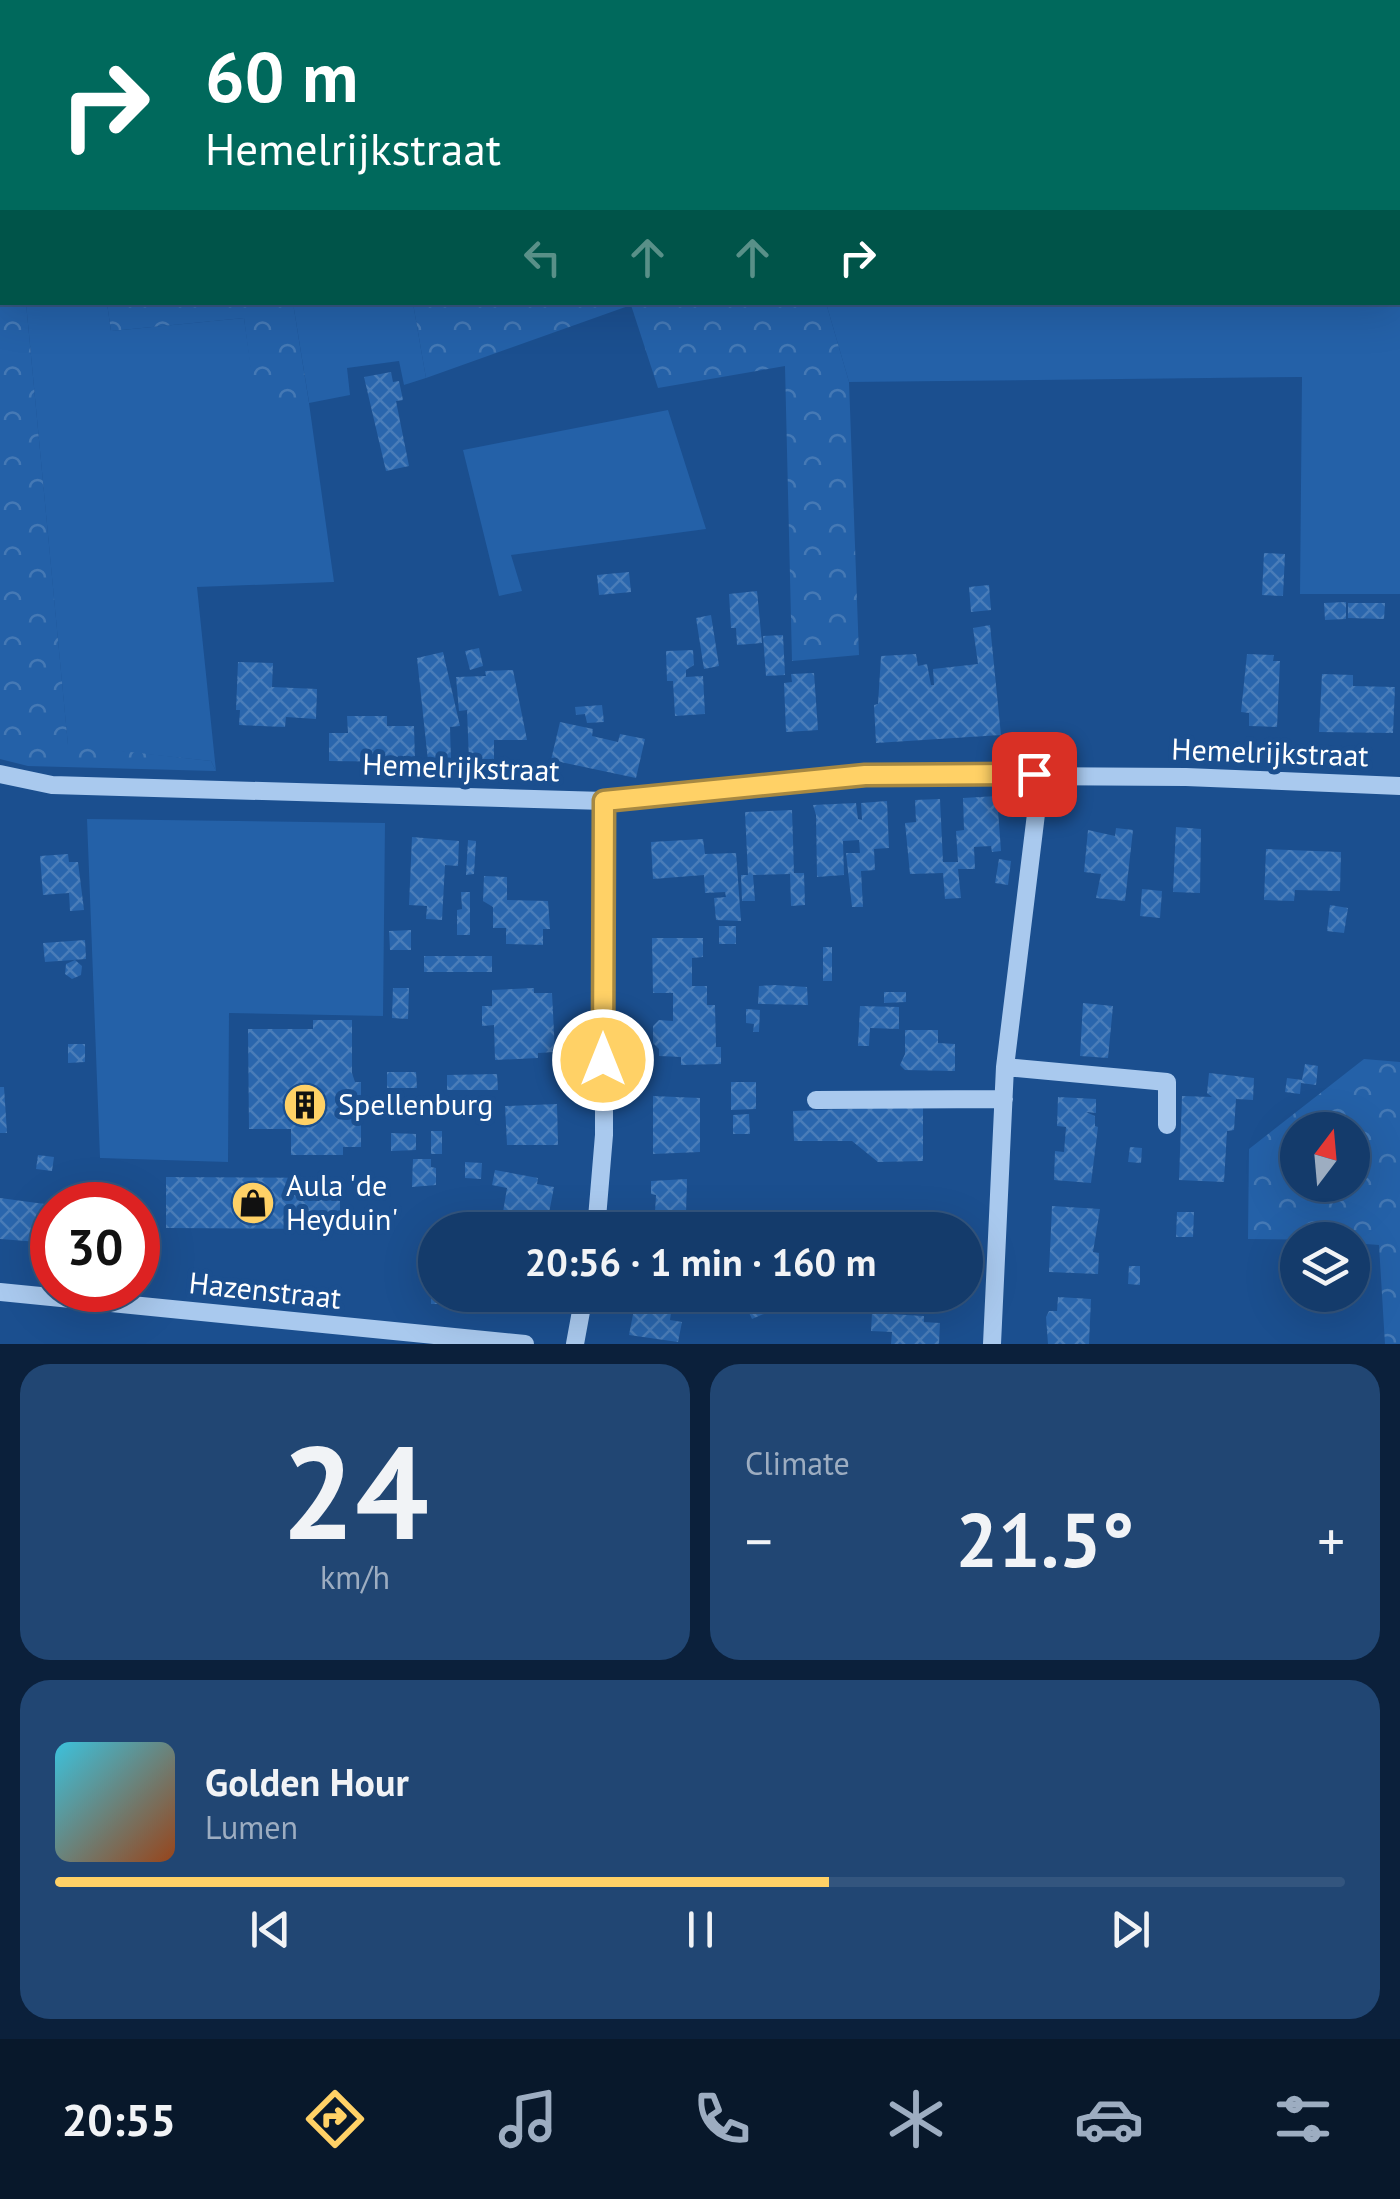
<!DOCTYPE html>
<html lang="en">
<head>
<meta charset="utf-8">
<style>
  body { margin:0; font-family:"PT Sans",sans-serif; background:#214673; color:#f1f3f6; height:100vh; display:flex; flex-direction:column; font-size:38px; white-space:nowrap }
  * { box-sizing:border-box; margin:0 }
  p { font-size:32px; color:#9dadc1 }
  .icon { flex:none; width:55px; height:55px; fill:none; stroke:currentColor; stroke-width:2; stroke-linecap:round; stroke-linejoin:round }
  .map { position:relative; height:1344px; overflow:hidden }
  .side { display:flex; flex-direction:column; gap:20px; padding:20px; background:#0b203b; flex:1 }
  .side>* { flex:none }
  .banner { position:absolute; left:0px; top:0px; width:1400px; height:305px; box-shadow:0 10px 40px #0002,0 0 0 2px #33557e; background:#00695c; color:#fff; overflow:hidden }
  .needle { width:65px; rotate:16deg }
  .controls { position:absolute; left:1280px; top:1112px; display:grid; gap:20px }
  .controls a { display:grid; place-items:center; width:90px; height:90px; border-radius:50%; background:#143b6b; box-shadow:0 10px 40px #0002,0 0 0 2px #33557e; font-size:50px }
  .speed { position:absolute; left:30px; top:1182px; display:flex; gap:20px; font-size:50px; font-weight:700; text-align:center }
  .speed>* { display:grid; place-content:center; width:130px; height:130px; border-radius:50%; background:#143b6b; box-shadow:0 10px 40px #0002,0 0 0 2px #33557e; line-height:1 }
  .speed .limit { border:15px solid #d22; background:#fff; color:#111 }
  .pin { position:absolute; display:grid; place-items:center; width:85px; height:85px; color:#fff; margin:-42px; border-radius:20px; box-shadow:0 5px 15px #0006 }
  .me { position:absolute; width:110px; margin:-55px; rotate:0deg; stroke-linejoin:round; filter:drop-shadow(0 0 8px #0008) }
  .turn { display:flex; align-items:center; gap:35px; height:210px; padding:0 40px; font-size:45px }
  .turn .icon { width:130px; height:130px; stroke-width:2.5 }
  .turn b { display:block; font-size:70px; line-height:85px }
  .lanes { display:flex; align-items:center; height:95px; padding:0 40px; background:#0003; justify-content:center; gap:50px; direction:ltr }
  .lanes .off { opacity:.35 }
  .big { font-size:75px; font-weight:700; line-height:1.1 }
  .side .card { flex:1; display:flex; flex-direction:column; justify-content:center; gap:15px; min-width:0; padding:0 35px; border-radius:30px; background:#214673 }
  .side .dial { align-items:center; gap:0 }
  .dial b { font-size:130px; line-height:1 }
  .song { display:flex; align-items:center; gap:30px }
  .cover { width:120px; height:120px; border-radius:15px; background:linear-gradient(135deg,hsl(190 70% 55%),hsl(20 70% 35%)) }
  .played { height:10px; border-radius:5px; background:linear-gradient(90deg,#ffd166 60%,#33557e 60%) }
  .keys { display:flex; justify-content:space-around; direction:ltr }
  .heat { display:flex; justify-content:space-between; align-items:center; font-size:55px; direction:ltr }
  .side .tiles { flex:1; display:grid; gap:20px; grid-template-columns:1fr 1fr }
  .card:last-child { grid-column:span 2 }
  .trip { position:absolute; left:418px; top:1212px; width:565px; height:100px; border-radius:50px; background:#143b6b; box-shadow:0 10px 40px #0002,0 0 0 2px #33557e; font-weight:700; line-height:100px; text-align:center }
  .menu { display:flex; height:160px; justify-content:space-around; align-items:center; background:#08182b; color:#9dadc1 }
  .menu .icon { width:70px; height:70px }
  .menu .on { color:#ffd166 }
  .menu b { font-size:45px; color:#f1f3f6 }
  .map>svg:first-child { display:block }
</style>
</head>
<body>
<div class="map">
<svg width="1400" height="1344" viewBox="0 0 1400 1344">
  <defs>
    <pattern id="forest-crowns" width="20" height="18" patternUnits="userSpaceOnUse" patternTransform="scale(2.5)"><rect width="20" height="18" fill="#2461a8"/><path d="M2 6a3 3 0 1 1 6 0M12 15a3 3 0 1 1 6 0" fill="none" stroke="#4579b5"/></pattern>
    <pattern id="building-cross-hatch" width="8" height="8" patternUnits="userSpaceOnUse" patternTransform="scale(2.5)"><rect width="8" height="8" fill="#2a66ad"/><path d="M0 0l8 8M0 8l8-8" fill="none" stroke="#4a7db9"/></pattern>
  </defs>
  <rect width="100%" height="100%" fill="#1b4f8f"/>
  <path fill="#2461a8" d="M1398 175H1400V594H1300L1302 377 849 382 826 303 1398 302Z
    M26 303H107L111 331 244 318 256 403 309 402 293 303H413L426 378 404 385 399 361 347 368 350 395 309 403 334 582 197 587 216 771 211 761 68 746Z
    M668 410 706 529 511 555 522 591 499 596 463 450Z
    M87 819 385 823 383 1016 229 1013 228 1162 100 1158Z"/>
  <path fill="url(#forest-crowns)" fill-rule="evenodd" d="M1188 0H1400V175H1398V2Z
    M0 78 2 302 26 303 68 745 211 761 216 771 28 766 0 759Z
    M107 303H293L309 403H255L244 318 111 331Z
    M413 303H826L849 382 859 655 792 661 785 366 658 388 631 305 426 378Z
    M1364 1059 1400 1062V1344H1385L1379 1245 1353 1243 1352 1240 1248 1239 1249 1149ZM1352 1130V1185H1298V1130Z"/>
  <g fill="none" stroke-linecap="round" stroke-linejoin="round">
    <path stroke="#9cc4f0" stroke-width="9" d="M1152 2 1181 0
      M0 101 2 100"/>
  </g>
  <path fill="url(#building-cross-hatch)" d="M391 372 393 382 399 381 403 400 396 401 409 466 386 471 364 377Z
    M1264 553 1285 554 1283 596 1262 595Z
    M629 572 631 592 599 595 597 575Z
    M989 585 991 610 971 612 969 587Z
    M757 591 762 643 737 645 736 628H731L729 594Z
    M1346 602V619L1325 620 1324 603Z
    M1348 603H1385L1384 619 1348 618Z
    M711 615 719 666 704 669 696 618Z
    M990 625 1001 735 876 743 874 705 878 704 881 656 916 654 918 666 927 664 931 685H934L933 669 978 664 973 628Z
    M783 635 785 675 766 676 763 636Z
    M479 648 483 666 470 670 465 651Z
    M693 650 694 665 686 670V677L703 676 705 714 675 716 673 681H667L666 651Z
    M443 652 460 726 450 727 451 760 428 761 417 658Z
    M1247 654 1274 655 1273 661H1280L1277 727 1249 726V713L1241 712Z
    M238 662 273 663 272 687 317 689 316 719 286 717 285 727 239 725 240 710H236Z
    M513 670 527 740H494V759L469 760 467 710 459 711 456 677 486 676 485 671Z
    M814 673 818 730 786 732 784 683 792 682 791 674Z
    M1322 674 1353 675V686L1395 687 1393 733 1319 732Z
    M602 705 604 722 587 723 585 714 576 715 575 707Z
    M347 716H387V726H414L415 762 329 761V733H348Z
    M560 722 593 729 592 736 618 742 620 734 645 739 636 778 551 760Z
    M997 796 1001 851 992 852 991 846 974 847 975 869H958L961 898 945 899 943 873 910 874 905 823 916 822 915 800 940 799 943 862H958L956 831 964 830 963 798Z
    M887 801 889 848 874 849 875 870 861 871 863 907H852L846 853H860L859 840 843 841 844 875 817 877 816 815 813 805 856 803 858 819 862 820 861 803Z
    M792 810 794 873H804L805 905 791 906 790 874 753 875 755 901H742L741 875H748L745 812Z
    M1176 827 1201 829 1200 893 1173 892Z
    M1116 828 1133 830 1125 901 1096 898 1101 874 1084 872 1088 830 1115 836Z
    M412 837 459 841 458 866 445 865 442 920 426 919 427 906 409 905Z
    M703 839 705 854 736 853 741 921 716 920 714 898 726 897 725 892 705 893 704 875 653 879 651 842Z
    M468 840 476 841 474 874 466 875Z
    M1266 849 1341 852 1340 891 1295 890 1294 901 1264 900Z
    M68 854 69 862H78L84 910 70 911 69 893 43 895 40 856Z
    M999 859 1011 861 1008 885 995 883Z
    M484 876 507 877V900L548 901 550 929H543V945L506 944V928H493V907L483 901Z
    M1142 889 1162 891 1160 918 1140 916Z
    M461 892H470V935H457V910L462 909Z
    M1330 905 1348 908 1344 933 1327 931Z
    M719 926H736V944H719Z
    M411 930V950H390L389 931Z
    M652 938H703V957L692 958V986H707V1005H715L716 1047H721V1064L681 1065V1057L659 1056V1049L653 1043V1026L659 1020 673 1021V993H653Z
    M85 940 86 959 45 962 43 943Z
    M823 947H832V981H823Z
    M424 956H492V972H424Z
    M75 960 82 966 81 975 72 979 65 974 66 964Z
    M775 985 807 987 808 1005 758 1004 759 986Z
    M393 988H409L408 1019 392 1018Z
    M534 988V993H552L555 1052 538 1053V1058L495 1060 494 1025 482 1026V1006H492V990Z
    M884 992H906V1002L884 1003Z
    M1083 1003 1113 1006 1108 1058 1080 1056Z
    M860 1006 899 1007V1029L870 1028 869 1046H858Z
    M746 1009 760 1010 759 1032H753L754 1024 746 1023Z
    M313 1020H352V1073L355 1082H361V1147H343V1155H291V1129H249L248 1029H313Z
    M905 1030H938V1043L955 1044V1071L905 1070 900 1065 905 1054Z
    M68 1044H85V1062L68 1063Z
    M1305 1064 1318 1066 1316 1085 1301 1083 1300 1094 1285 1092 1287 1078 1302 1080Z
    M387 1072H416L417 1088H387Z
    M1209 1073 1254 1078 1253 1100 1236 1099 1234 1130 1227 1131 1224 1182 1179 1180 1182 1096 1212 1097 1207 1093Z
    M497 1074 498 1090H447V1075Z
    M731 1082H756V1109L731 1110Z
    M0 1087H4L7 1133H0Z
    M653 1096 700 1098V1152L653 1154Z
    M1058 1097 1096 1099V1113L1086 1112 1095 1116V1126L1098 1127 1091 1183 1054 1180 1055 1151 1064 1152 1066 1127 1057 1126Z
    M557 1104 558 1145H507L505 1106Z
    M923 1106V1161L878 1162 852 1141H794L793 1111Z
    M749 1114 750 1134H733V1115Z
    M431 1131H442V1154H431Z
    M391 1133 416 1134V1150L391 1151Z
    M1130 1147 1142 1148 1141 1163 1128 1162Z
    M38 1155 54 1157 52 1171 36 1169Z
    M413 1159H431V1167L436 1168V1185L412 1187Z
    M465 1162 482 1163 481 1179 465 1178Z
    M495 1170 538 1178 537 1184 554 1187 549 1213 528 1210 524 1230H500L507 1188 492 1185Z
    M166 1177 340 1178V1229L166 1228Z
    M687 1179 686 1214 678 1215 677 1227H685V1230H641L642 1212H655L656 1195 651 1194V1181Z
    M57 1192 75 1194 74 1205H55Z
    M0 1198 52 1205V1243L0 1239Z
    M1052 1206 1100 1209 1093 1252 1099 1253 1098 1274 1049 1272Z
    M1177 1212H1194L1193 1237H1176Z
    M431 1258H435V1295H462V1304H431Z
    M1129 1266H1140V1285L1128 1284Z
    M812 1295H860V1303L812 1301Z
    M759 1297 766 1313 752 1319 745 1304Z
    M1058 1297 1091 1299 1089 1344H1048L1046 1317 1049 1311H1057Z
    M636 1299 672 1306 670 1320 682 1322 678 1342 629 1335Z
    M872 1313 924 1316V1322L940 1323 939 1344H891L892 1332 871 1331Z"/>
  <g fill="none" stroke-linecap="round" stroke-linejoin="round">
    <path stroke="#a9c9ee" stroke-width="18" d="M0 774 52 785 604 801 865 775 1186 777 1400 786
      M1005 1067 1167 1082V1125
      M816 1100 1004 1099
      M596 1230 604 1135V801
      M0 1292 525 1344
      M575 1344 584 1295
      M992 1344 1005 1067 1036 814 1034 774"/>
    <path stroke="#fff" stroke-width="30" d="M556 2 586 0
      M0 48H2"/>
  </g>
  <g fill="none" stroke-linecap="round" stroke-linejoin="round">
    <g stroke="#a68842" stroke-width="25">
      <path id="route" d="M603 1060 604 801 865 775 1034 774"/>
    </g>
    <use href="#route" stroke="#ffd166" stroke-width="18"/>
  </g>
  <defs>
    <g id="building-disc" transform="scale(2.25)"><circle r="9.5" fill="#ffd166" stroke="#1b4f8f"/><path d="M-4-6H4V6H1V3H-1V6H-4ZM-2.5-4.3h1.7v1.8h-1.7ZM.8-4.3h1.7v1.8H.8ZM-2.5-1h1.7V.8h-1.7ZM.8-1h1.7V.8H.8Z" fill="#111"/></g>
    <g id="shop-disc" transform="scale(2.25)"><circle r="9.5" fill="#ffd166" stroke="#1b4f8f"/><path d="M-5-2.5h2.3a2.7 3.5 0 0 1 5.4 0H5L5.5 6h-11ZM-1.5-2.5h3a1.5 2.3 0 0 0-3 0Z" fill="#111"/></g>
  </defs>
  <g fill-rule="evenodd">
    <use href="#building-disc" x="305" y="1105"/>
    <use href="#shop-disc" x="253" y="1203"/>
  </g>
  <g text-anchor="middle" stroke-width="10" stroke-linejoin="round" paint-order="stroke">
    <g font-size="30" fill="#fff" stroke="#1b4f8f">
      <text transform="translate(1270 753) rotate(2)" y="10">Hemelrijkstraat</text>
      <text transform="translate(461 768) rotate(2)" y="10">Hemelrijkstraat</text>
      <text transform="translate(265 1291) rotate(6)" y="10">Hazenstraat</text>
    </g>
    <g font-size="30" fill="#fff" stroke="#1b4f8f" text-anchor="start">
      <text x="338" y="1115">Spellenburg</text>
      <text x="286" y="1196">Aula 'de<tspan x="286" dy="34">Heyduin'</tspan></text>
    </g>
  </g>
</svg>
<div class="controls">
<a><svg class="needle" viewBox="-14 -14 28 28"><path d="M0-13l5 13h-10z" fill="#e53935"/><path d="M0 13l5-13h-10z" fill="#9dadc1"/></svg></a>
<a><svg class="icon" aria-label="layers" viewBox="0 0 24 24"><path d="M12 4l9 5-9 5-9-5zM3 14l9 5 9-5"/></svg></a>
</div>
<div class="speed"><div class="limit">30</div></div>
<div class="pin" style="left:1034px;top:774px;background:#d93025"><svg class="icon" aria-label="arrive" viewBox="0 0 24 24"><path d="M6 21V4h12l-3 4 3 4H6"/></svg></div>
<svg class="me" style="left:603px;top:1060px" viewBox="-20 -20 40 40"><circle r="17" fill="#ffd166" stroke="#fff" stroke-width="3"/><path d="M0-11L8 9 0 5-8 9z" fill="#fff"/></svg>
<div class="trip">20:56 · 1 min · 160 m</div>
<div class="banner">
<div class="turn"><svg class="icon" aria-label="right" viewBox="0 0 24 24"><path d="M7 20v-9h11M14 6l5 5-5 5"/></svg><div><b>60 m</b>Hemelrijkstraat</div></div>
<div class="lanes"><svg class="icon off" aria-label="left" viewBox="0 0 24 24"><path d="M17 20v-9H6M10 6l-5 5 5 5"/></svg><svg class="icon off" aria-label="ahead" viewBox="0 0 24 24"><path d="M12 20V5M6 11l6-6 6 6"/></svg><svg class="icon off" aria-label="ahead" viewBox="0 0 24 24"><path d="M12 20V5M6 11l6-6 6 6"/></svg><svg class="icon" aria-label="right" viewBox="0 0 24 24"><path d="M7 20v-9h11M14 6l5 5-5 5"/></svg></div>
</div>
</div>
<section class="side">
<div class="tiles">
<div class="card dial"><b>24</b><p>km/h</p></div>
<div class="card"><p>Climate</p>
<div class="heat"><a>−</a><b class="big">21.5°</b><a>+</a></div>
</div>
<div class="card">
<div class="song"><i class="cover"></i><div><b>Golden Hour</b><p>Lumen</p></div></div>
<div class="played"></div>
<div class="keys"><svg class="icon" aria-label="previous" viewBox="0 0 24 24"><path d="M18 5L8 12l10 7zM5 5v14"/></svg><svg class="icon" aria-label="pause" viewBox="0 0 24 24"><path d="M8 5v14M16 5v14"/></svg><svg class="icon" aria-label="next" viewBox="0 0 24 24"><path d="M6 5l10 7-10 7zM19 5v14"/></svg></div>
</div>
</div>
</section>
<nav class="menu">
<b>20:55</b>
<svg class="icon on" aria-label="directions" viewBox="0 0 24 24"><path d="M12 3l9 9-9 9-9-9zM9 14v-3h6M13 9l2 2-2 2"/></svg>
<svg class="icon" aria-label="music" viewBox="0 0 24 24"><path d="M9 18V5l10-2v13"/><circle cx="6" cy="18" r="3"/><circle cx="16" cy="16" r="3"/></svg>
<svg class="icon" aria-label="phone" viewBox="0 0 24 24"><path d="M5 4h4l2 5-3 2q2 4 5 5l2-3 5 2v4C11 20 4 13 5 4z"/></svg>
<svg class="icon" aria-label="climate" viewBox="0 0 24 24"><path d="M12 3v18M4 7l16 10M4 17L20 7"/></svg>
<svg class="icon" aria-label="car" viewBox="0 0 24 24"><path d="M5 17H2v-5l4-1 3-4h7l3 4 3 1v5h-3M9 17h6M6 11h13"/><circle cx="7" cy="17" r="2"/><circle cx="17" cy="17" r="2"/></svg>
<svg class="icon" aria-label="filters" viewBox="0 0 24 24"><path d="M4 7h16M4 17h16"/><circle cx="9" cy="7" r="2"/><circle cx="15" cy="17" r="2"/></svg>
</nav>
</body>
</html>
